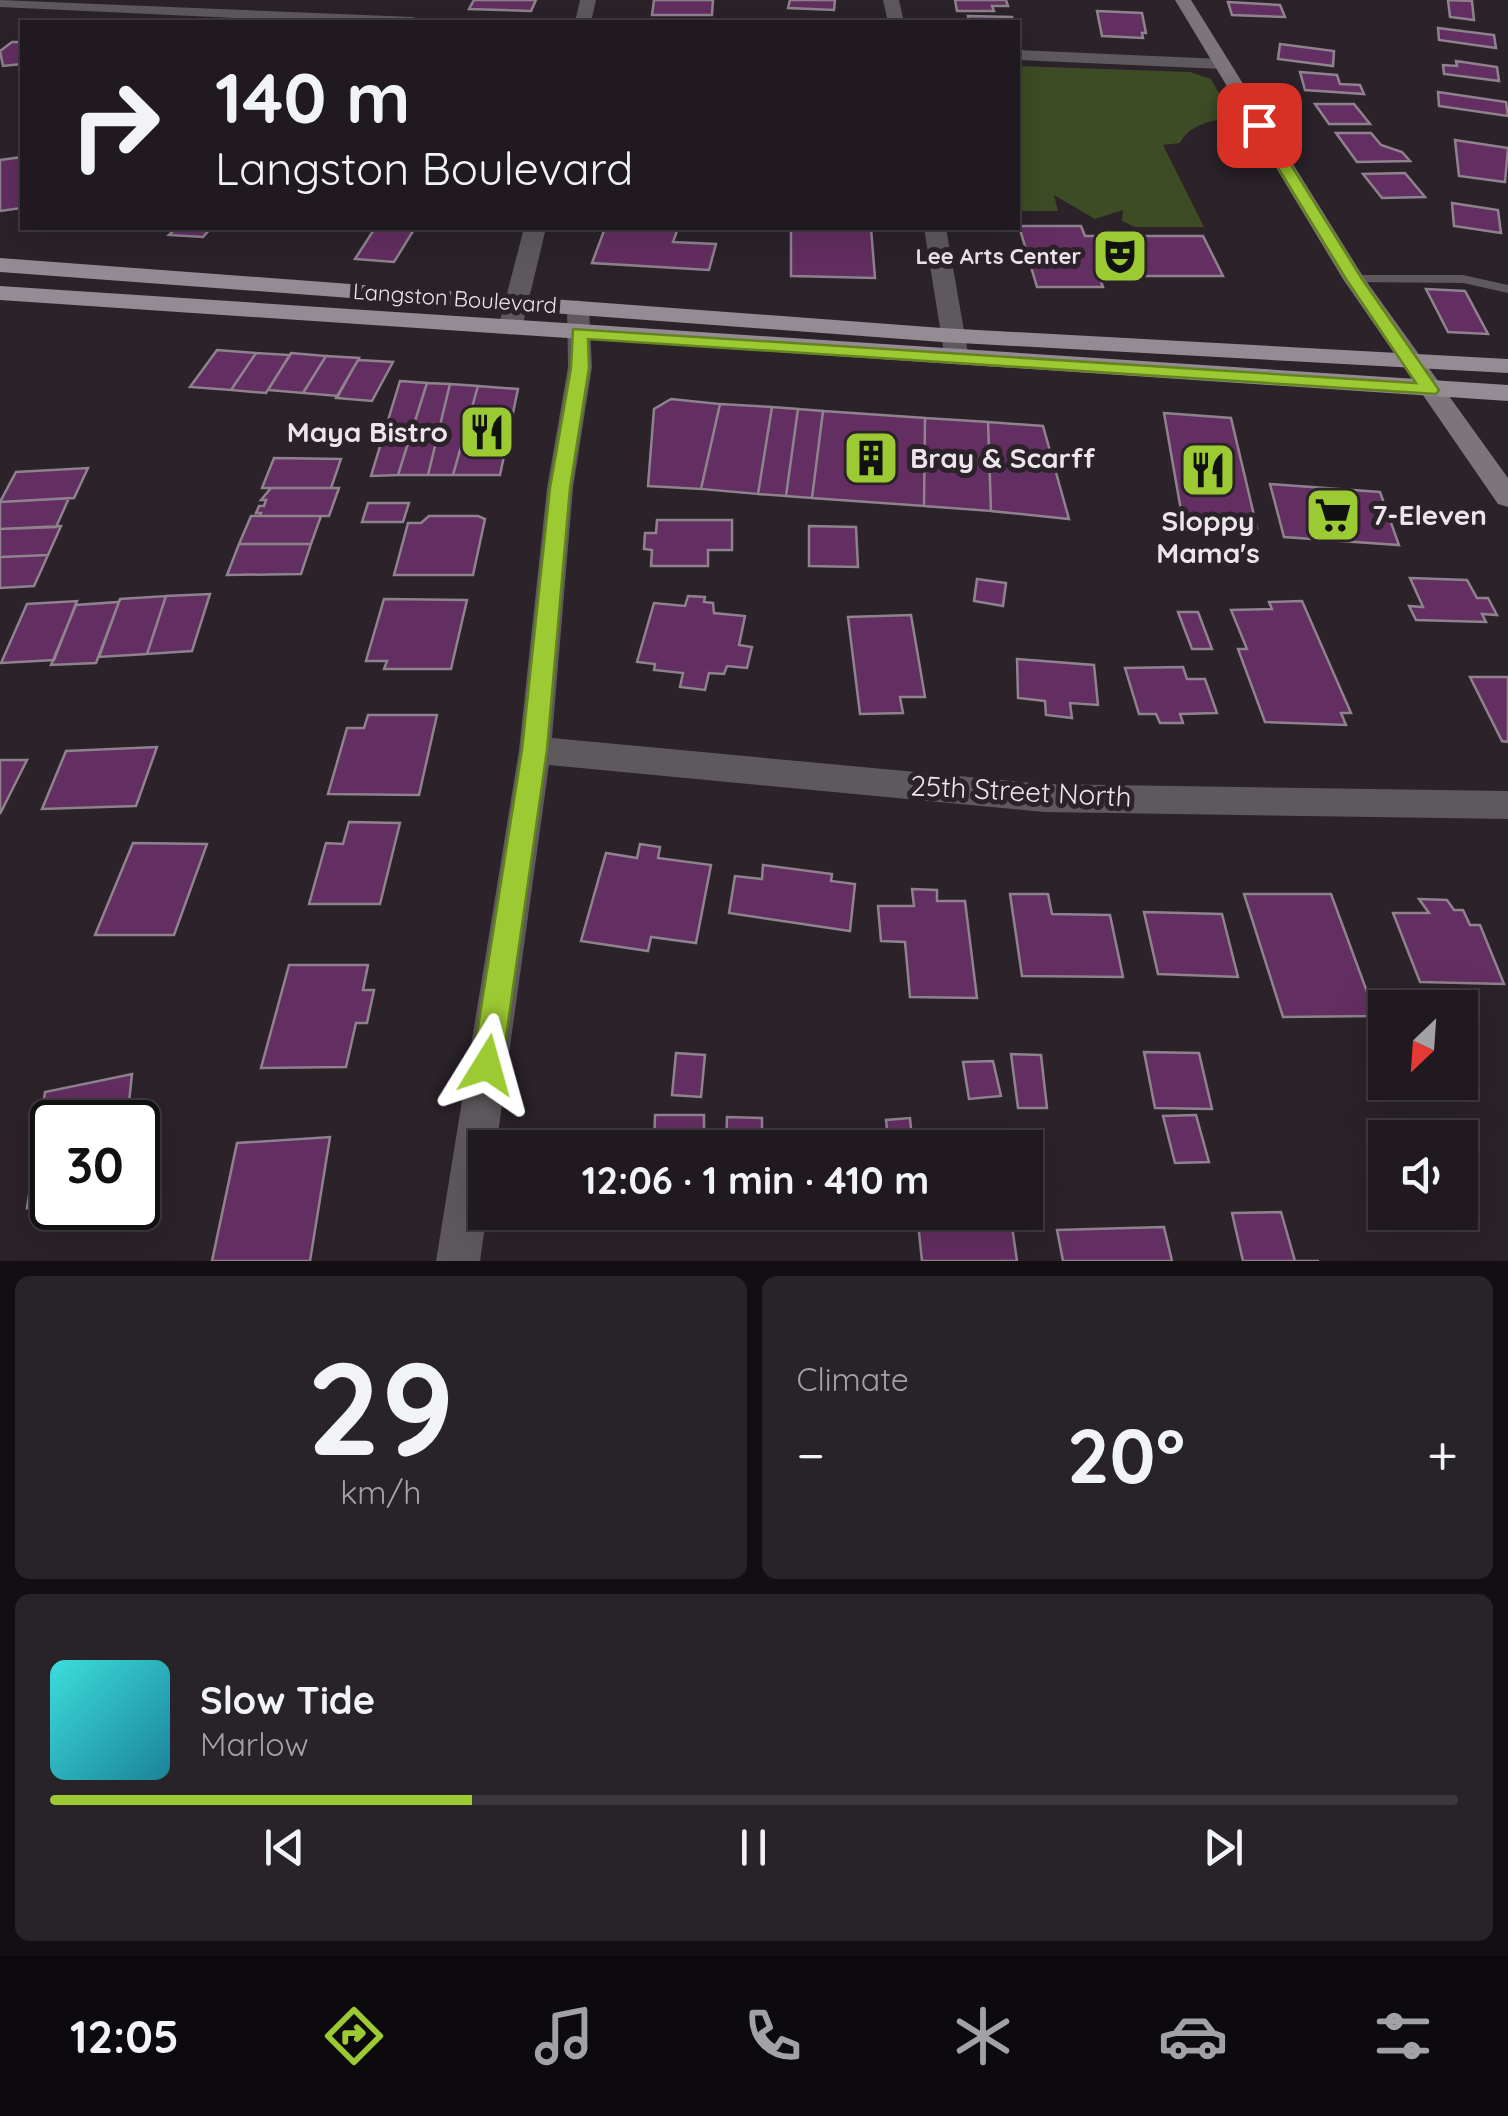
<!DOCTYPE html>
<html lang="en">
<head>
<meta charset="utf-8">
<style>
  body { margin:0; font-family:Quicksand,sans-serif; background:#282329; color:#f1f3f6; height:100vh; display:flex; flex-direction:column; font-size:38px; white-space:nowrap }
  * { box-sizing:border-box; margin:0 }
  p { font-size:32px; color:#a2a1a5 }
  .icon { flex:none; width:55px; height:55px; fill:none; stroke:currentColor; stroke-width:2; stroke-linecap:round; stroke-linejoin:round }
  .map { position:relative; height:1261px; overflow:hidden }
  .drawer { display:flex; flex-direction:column; gap:15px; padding:15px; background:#120e12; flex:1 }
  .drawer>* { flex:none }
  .banner { position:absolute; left:20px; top:20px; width:1000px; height:210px; border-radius:0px; box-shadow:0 10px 40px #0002,0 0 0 2px #3d383e; background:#201a20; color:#f1f3f6; overflow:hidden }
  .needle { width:65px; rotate:205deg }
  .tools { position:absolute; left:1368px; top:990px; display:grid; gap:20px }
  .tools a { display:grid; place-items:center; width:110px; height:110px; border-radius:0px; background:#201a20; box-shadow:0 10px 40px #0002,0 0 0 2px #3d383e; font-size:50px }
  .speed { position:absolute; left:30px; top:1100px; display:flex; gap:20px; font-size:50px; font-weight:700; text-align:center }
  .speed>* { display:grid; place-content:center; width:130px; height:130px; border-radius:50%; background:#201a20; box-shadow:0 10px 40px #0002,0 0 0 2px #3d383e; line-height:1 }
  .speed .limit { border:5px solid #111; border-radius:15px; background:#fff; color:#111 }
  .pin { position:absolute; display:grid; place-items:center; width:85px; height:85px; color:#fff; margin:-42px; border-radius:20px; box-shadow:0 5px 15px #0006 }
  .me { position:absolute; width:110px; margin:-55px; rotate:8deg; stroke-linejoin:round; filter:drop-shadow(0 0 8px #0008) }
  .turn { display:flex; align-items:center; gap:35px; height:210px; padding:0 30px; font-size:45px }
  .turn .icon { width:130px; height:130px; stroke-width:2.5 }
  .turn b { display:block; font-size:70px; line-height:85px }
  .big { font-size:75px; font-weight:800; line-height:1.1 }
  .drawer .card { flex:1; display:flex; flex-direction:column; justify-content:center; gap:15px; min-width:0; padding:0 35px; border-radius:15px; background:#282329 }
  .drawer .dial { align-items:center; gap:0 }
  .dial b { font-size:130px; line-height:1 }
  .song { display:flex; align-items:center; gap:30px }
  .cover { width:120px; height:120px; border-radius:15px; background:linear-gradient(135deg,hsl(180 70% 55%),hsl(190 70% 35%)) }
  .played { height:10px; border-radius:5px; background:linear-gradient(90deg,#9cca32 30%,#3d383e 30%) }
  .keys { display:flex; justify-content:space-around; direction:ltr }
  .heat { display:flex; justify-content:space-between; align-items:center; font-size:55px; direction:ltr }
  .drawer .tiles { flex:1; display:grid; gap:15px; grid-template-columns:1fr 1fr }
  .card:last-child { grid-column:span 2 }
  .trip { position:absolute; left:468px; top:1130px; width:575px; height:100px; border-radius:0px; background:#201a20; box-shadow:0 10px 40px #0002,0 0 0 2px #3d383e; font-weight:800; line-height:100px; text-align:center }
  .tab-bar { display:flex; height:160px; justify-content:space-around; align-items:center; background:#0d0a0d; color:#a2a1a5 }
  .tab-bar .icon { width:70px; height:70px }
  .tab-bar .active { color:#9cca32 }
  .tab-bar b { font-size:45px; color:#f1f3f6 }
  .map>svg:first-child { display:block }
</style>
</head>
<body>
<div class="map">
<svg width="1508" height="1261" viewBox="0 0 1508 1261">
  <rect width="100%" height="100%" fill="#2b222a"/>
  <path fill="#3e4c26" d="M1018 66 1190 72 1211 79 1233 118C1212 120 1190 124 1180 143L1163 145 1204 227H1135L1122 221 1123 210 1095 219 1054 195 1058 211H1018Z"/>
  <path fill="#632e61" stroke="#8e838d" stroke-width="2.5" d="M474 0H536L531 11 469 9Z
    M654 0H713L712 15H652Z
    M790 0H835L834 10 788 8Z
    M955 0H1006L1008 6H992L994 11H957Z
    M1448 0 1472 1 1474 20 1450 17Z
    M1228 2 1280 5 1285 17 1232 15Z
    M1097 11 1142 13 1146 33H1142L1143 38 1102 36Z
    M968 16 1012 17 1013 22H969Z
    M1438 28 1494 35 1496 48 1439 40Z
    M12 42H22V64L3 66 0 51Z
    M1280 44 1334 51 1333 66 1278 59Z
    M1456 61 1497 67 1499 81 1444 74 1443 65 1457 66Z
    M1300 72 1337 75 1340 84 1360 85 1364 94 1305 90Z
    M1438 92 1506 102 1508 116 1439 106Z
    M1315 104H1354L1370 124H1329Z
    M1336 133H1371L1381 145 1402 152 1410 161 1357 162Z
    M1455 140 1508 148 1505 182 1459 176Z
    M22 157V208L0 211V160Z
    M1405 173 1425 197 1382 198 1363 174Z
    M1452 203 1498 210 1501 233 1454 226Z
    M1019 226H1081L1085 236H1203L1223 276H1099L1103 287H1037Z
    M176 228H211L203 237 169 235Z
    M375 228H415L394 262 355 259Z
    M605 228H678L673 242 716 244 709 270 592 263Z
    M791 228H871L875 278 791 276Z
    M1426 289 1465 291 1488 334 1448 332Z
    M217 350 256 353 231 390 190 387Z
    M256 353 290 355 266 393 231 390Z
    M291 353 326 356 303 393 268 390Z
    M326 356 359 358 338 396 303 393Z
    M358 360 393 362 372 401 336 398Z
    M400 381 427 383 398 475 371 476Z
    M427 383 450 384 428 475H398Z
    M450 384 478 386 453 475H428Z
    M478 386 518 389 500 475H453Z
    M671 399 720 404 701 489 648 486 654 409Z
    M720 404 772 407 758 494 701 489Z
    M772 407 798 409 786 496 758 494Z
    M798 409 823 411 812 498 786 496Z
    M823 411 925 418 924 506 812 498Z
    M1164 413 1231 418 1257 528 1183 522Z
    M925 418 988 422 991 511 924 506Z
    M988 422 1043 426 1069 519 991 511Z
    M274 458 341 459 331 488H262Z
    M88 468 74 498 0 502 16 472Z
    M1270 484 1380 492 1399 545 1284 537Z
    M271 488H339L329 516H260L261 513H256L259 506H264L266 500H261Z
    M69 498 56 527 0 529V502Z
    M368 503H409L403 522H362Z
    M251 516H321L311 544H239Z
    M429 516H478L485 519 473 575H394L408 523H421Z
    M657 520H732V550H708V566H651L652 550 644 549 645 533H656Z
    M61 526 48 555 0 557V529Z
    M809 526 856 527 858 567 809 566Z
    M239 544H311L301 574 227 575Z
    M48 555 34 586 0 588V557Z
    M1410 578 1467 580 1477 598H1488L1497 615 1482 614 1486 622 1416 620 1409 606 1423 607Z
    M977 579 1006 583 1003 606 974 601Z
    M210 594 192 651 147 654 166 596Z
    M166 596 147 654 99 657 120 599Z
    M688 596 705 597 704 602 713 603 714 613 745 616 739 645 752 647 747 668 727 666 724 674 709 673 705 690 680 687 683 673 654 670 655 664 637 662 654 603 685 606Z
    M384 599 467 600 451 669H384L387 661H366Z
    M77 601 54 660 1 663 27 604Z
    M1302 601 1351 713H1341L1346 725 1265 722 1238 649H1247L1231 610 1272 609 1269 602Z
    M119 602 96 663 51 665 76 605Z
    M1178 612H1198L1212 649H1192Z
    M911 615 925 697H900L903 713 860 714 848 617Z
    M1017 659 1094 665 1098 705 1070 703 1072 718 1046 715 1045 701 1018 698Z
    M1183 667 1187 679H1205L1217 713 1180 714 1183 723H1160L1156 714H1139L1125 668Z
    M1470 677H1508V742L1502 741Z
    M368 715H437L419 795 328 794 347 728H364Z
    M157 747 136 806 42 809 66 751Z
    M0 760H27L0 814Z
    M349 822 400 823 380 904H309L326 843 343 844Z
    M133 843 207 844 174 935H95Z
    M640 844 660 847 658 858 711 865 696 943 651 937 648 951 581 941 606 853 637 858Z
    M763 865 832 874 831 881 855 884 850 931 729 913 735 876 762 879Z
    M912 889 937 890V901H965L977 998 910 997 905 942 881 941 878 906H914Z
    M1010 894H1048L1052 914 1110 915 1123 977 1022 976Z
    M1244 894H1331L1376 1016 1283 1017Z
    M1419 899 1447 900 1454 910H1463L1470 925H1480L1504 984 1420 982 1393 913H1429Z
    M1144 912 1222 914 1238 977 1158 974Z
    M289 965H368L363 990H374L367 1023H356L346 1067 261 1068Z
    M1144 1052 1199 1053 1212 1109 1155 1108Z
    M676 1053 705 1055 701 1097 672 1095Z
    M1011 1054 1041 1055 1047 1108H1018Z
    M993 1061 1001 1096 969 1099 963 1062Z
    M132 1074 127 1122H52V1202L27 1208 45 1092Z
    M655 1115H704V1148H654Z
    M1196 1115 1209 1162 1175 1163 1163 1116Z
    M727 1117 762 1118V1148H726Z
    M910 1118 913 1148H889L886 1120Z
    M330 1137 310 1261H212L237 1143Z
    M1010 1212 1017 1261H922L917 1213Z
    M1281 1212 1295 1261H1319H1243L1232 1213Z
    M1164 1227 1172 1261H1063L1057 1230Z"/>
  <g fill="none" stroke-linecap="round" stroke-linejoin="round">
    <path fill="#5d595d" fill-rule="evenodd" d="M1354 275H1463L1508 285V293L1463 283 1349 282V276Z"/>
    <path fill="#5d595d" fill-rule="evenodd" d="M0 0 413 17 421 22H322L0 7Z
      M580 0H596L591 22H575Z
      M883 0H899L904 22H888Z
      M1018 50 1222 59 1231 64 1222 69 1018 60Z
      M524 228H546L522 328 510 335 498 328Z
      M924 228H946L969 359 965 364H949L945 359Z
      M578 300 589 307 592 367 573 488 552 738 1044 784 1508 791V819L1044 812 549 765 496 1148H485L487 1212 480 1261H436L519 750 547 488 568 367 567 307Z"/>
    <path fill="#7d757c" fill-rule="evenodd" d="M1175 0H1191L1364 278 1508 478V507L1498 504 1343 279Z"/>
    <path fill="#958b94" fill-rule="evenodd" d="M0 258 942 328 1508 359V373L942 342 0 272Z
      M0 286 1508 385V401L0 300Z"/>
  </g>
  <path fill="#9cca32" stroke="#658320" stroke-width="2.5" d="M1259 121 1266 125 1362 279 1439 390 1436 394 588 339 589 368 570 488 547 750 502 1065 498 1075 487 1080 477 1075 472 1065 522 750 550 488 571 368 573 329 1416 383 1346 279 1252 125Z"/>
  <defs>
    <g id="theatre-square" transform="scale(2.875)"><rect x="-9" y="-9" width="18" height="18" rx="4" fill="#9cca32" stroke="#2b222a"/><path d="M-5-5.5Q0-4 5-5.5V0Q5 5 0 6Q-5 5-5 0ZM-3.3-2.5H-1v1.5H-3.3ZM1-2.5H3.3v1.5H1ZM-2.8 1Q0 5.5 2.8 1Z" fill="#111"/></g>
    <g id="restaurant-square" transform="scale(2.875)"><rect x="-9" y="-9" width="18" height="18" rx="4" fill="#9cca32" stroke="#2b222a"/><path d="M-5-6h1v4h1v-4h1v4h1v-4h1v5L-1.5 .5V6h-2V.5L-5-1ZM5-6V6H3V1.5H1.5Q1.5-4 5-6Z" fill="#111"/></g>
    <g id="building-square" transform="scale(2.875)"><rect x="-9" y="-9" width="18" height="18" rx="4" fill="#9cca32" stroke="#2b222a"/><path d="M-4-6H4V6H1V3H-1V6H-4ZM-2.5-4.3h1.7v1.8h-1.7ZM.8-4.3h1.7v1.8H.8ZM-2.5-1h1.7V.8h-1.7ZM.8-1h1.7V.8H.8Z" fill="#111"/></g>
    <g id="supermarket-square" transform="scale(2.875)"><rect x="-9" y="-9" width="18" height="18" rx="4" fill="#9cca32" stroke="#2b222a"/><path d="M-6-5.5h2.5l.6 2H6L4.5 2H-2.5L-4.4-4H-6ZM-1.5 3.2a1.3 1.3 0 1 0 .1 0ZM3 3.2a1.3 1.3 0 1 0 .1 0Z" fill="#111"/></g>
  </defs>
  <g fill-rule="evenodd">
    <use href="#theatre-square" x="1120" y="256"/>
    <use href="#restaurant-square" x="487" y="432"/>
    <use href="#building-square" x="871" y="458"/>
    <use href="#restaurant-square" x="1208" y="470"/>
    <use href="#supermarket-square" x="1333" y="515"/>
  </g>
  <g text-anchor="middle" stroke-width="10" stroke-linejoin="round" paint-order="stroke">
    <g font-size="22" font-weight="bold" fill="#ece6eb" stroke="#2b222a" text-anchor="end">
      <text x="1081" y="264">Lee Arts Center</text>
    </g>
    <g font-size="22" fill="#ece6eb" stroke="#2b222a">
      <text transform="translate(455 298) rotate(4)" y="8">Langston Boulevard</text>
    </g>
    <g font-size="28" font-weight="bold" fill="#ece6eb" stroke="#2b222a" text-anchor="start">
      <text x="448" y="442" text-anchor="end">Maya Bistro</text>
      <text x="910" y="468">Bray &amp; Scarff</text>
      <text x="1372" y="525">7-Eleven</text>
      <text x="1208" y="531" text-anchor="middle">Sloppy<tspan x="1208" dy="32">Mama's</tspan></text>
    </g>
    <g font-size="28" fill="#ece6eb" stroke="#2b222a">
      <text transform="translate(1021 791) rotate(3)" y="10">25th Street North</text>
    </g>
  </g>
</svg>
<div class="tools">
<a><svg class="needle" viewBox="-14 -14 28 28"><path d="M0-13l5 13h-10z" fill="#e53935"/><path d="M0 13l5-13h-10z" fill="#a2a1a5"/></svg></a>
<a><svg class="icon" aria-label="sound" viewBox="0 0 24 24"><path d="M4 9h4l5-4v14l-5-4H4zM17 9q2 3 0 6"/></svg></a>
</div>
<div class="speed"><div class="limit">30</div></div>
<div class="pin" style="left:1259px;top:125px;background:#d93025"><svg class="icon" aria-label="arrive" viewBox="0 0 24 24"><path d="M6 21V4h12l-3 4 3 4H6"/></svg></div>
<svg class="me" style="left:487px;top:1065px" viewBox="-20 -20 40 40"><path d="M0-17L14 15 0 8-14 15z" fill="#9cca32" stroke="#fff" stroke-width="4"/></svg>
<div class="trip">12:06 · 1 min · 410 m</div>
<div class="banner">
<div class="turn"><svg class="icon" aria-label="right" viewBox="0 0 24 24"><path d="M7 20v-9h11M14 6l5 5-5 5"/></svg><div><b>140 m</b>Langston Boulevard</div></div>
</div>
</div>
<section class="drawer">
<div class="tiles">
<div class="card dial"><b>29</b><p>km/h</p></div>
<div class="card"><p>Climate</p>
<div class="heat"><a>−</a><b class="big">20°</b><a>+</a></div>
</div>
<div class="card">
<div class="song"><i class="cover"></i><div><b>Slow Tide</b><p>Marlow</p></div></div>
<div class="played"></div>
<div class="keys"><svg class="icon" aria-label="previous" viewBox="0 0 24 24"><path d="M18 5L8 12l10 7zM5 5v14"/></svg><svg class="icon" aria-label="pause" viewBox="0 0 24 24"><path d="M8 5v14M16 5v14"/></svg><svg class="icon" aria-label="next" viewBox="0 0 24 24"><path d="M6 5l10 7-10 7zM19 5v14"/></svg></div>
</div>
</div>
</section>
<nav class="tab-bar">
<b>12:05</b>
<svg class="icon active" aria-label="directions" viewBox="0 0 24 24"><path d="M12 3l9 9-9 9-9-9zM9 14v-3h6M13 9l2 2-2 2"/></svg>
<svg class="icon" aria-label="music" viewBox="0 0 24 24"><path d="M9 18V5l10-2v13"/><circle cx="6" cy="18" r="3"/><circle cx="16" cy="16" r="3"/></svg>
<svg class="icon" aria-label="phone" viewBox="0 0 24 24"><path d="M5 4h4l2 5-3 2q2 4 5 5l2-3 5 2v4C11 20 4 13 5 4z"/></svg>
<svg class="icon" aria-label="climate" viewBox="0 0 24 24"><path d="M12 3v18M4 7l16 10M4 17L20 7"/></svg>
<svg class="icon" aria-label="car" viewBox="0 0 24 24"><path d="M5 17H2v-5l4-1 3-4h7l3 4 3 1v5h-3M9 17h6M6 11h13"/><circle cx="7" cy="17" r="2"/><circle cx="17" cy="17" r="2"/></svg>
<svg class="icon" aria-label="filters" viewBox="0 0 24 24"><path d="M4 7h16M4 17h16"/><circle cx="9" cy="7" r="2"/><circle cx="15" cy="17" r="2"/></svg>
</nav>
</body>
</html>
